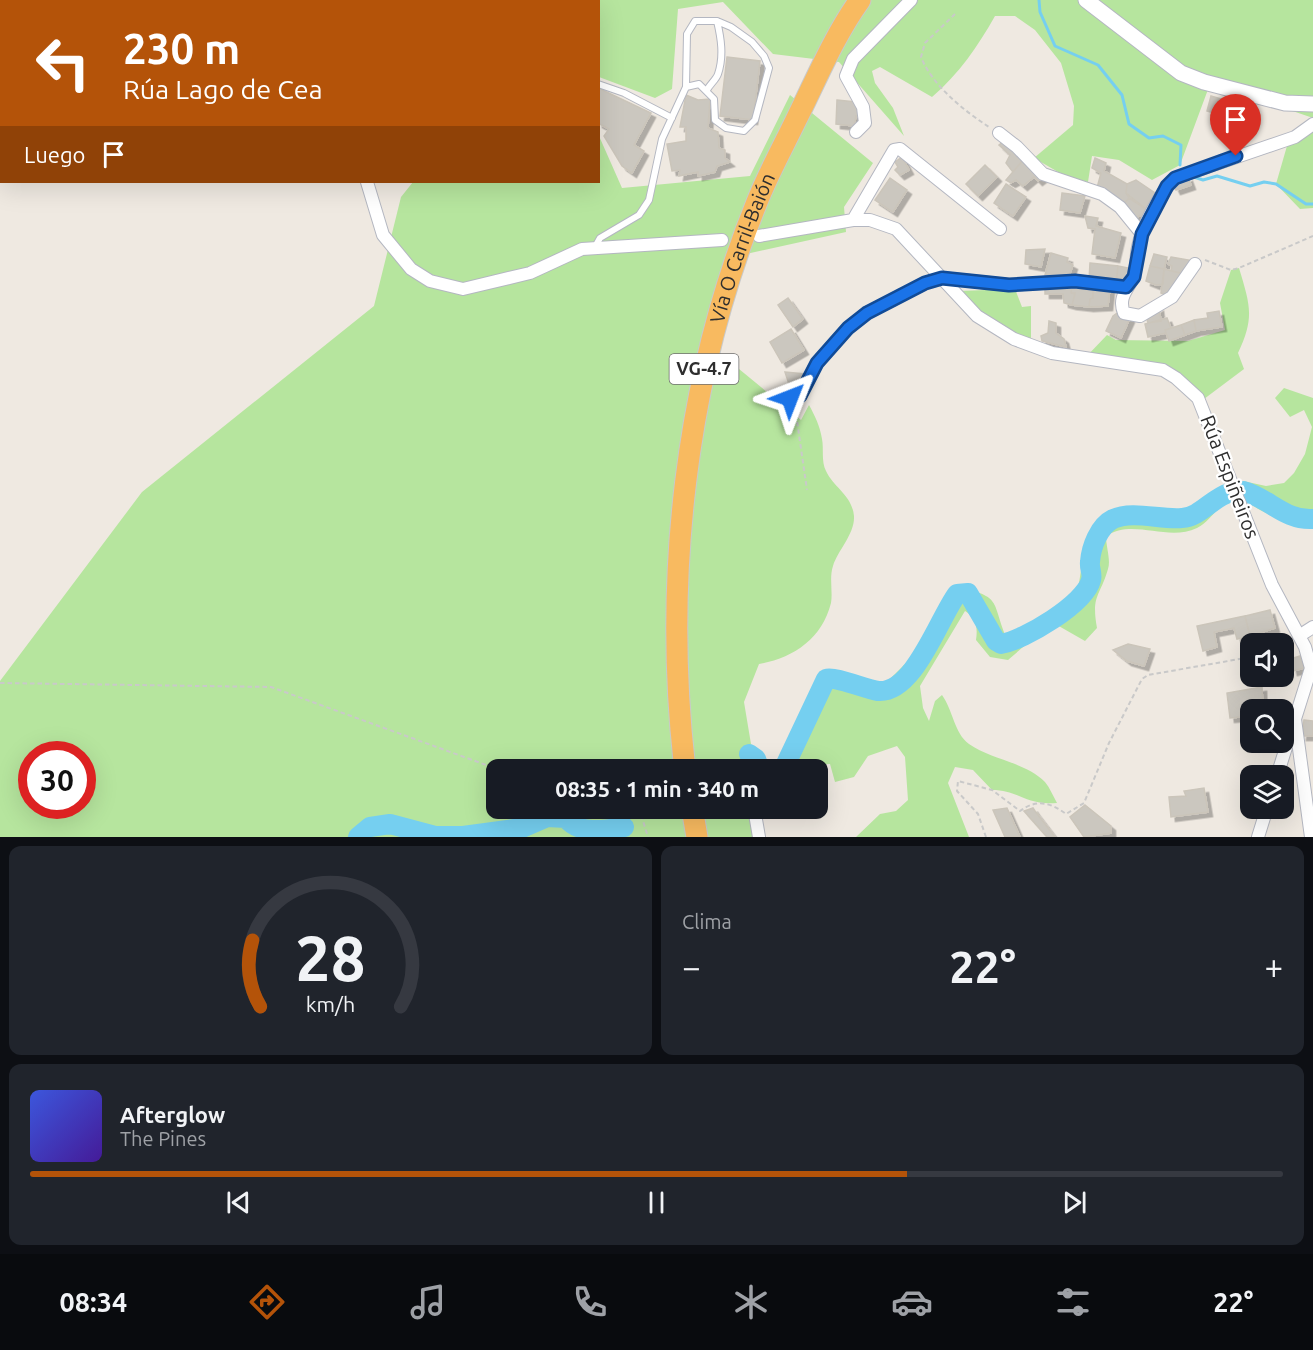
<!DOCTYPE html>
<html lang="es">
<head>
<meta charset="utf-8">
<style>
  body { margin:0; font-family:Ubuntu,sans-serif; background:#20242c; color:#f1f3f6; height:100vh; display:flex; flex-direction:column; font-size:22px; white-space:nowrap }
  * { box-sizing:border-box; margin:0 }
  p { font-size:20px; color:#9ea1a6 }
  .icon { flex:none; width:33px; height:33px; fill:none; stroke:currentColor; stroke-width:2; stroke-linecap:round; stroke-linejoin:round }
  .map { position:relative; height:837px; overflow:hidden }
  .details { display:flex; flex-direction:column; gap:9px; padding:9px; background:#0d0f14; flex:1 }
  .details>* { flex:none }
  .hud { position:absolute; left:0px; top:0px; width:600px; height:183px; box-shadow:0 6px 24px #0002; background:#b45309; color:#fff; overflow:hidden }
  .tools { position:absolute; left:1240px; top:633px; display:grid; gap:12px }
  .tools a { display:grid; place-items:center; width:54px; height:54px; border-radius:12px; background:#171b24; box-shadow:0 6px 24px #0002; font-size:30px }
  .speed { position:absolute; left:18px; top:741px; display:flex; gap:12px; font-size:30px; font-weight:700; text-align:center }
  .speed>* { display:grid; place-content:center; width:78px; height:78px; border-radius:50%; background:#171b24; box-shadow:0 6px 24px #0002; line-height:1 }
  .speed .limit { border:9px solid #d22; background:#fff; color:#111 }
  .pin { position:absolute; display:grid; place-items:center; width:51px; height:51px; color:#fff; margin:-62px -26px; border-radius:50% 50% 50% 0; rotate:-45deg; box-shadow:0 0 6px #0007 }
  .pin .icon { rotate:45deg }
  .me { position:absolute; width:66px; margin:-33px; rotate:45deg; stroke-linejoin:round; filter:drop-shadow(0 0 4px #0008) }
  .turn { display:flex; align-items:center; gap:21px; height:126px; padding:0 24px; font-size:27px }
  .turn .icon { width:78px; height:78px; stroke-width:2.5 }
  .turn b { display:block; font-size:42px; line-height:51px }
  .then { display:flex; align-items:center; height:57px; padding:0 24px; background:#0003; gap:12px; font-size:22px }
  .big { font-size:45px; font-weight:600; line-height:1.1 }
  .details .tile { flex:1; display:flex; flex-direction:column; justify-content:center; gap:9px; min-width:0; padding:0 21px; border-radius:12px; background:#20242c }
  .details .dial { align-items:center; gap:0 }
  .dial svg { height:156px; overflow:visible; fill:none; stroke:#363941; stroke-width:7; stroke-linecap:round; text-anchor:middle }
  .dial text { fill:#f1f3f6; stroke:none }
  .song { display:flex; align-items:center; gap:18px }
  .cover { width:72px; height:72px; border-radius:9px; background:linear-gradient(135deg,hsl(230 70% 55%),hsl(260 70% 35%)) }
  .played { height:6px; border-radius:3px; background:linear-gradient(90deg,#b45309 70%,#363941 70%) }
  .keys { display:flex; justify-content:space-around; direction:ltr }
  .heat { display:flex; justify-content:space-between; align-items:center; font-size:33px; direction:ltr }
  .details .tiles { flex:1; display:grid; gap:9px; grid-template-columns:1fr 1fr }
  .tile:last-child { grid-column:span 2 }
  .trip { position:absolute; left:486px; top:759px; width:342px; height:60px; border-radius:12px; background:#171b24; box-shadow:0 6px 24px #0002; font-weight:600; line-height:60px; text-align:center }
  .tab-bar { display:flex; height:96px; justify-content:space-around; align-items:center; background:#090b0e; color:#9ea1a6 }
  .tab-bar .icon { width:42px; height:42px }
  .tab-bar .current { color:#b45309 }
  .tab-bar b { font-size:27px; color:#f1f3f6 }
  .map>svg:first-child { display:block }
</style>
</head>
<body>
<div class="map">
<svg width="1313" height="837" viewBox="0 0 1313 837">
  <defs>
    <filter id="shadow"><feDropShadow dx="4.5" dy="4.5" stdDeviation="0" flood-color="#0004"/></filter>
  </defs>
  <rect width="100%" height="100%" fill="#efe9e1"/>
  <path fill="#b6e59e" fill-rule="evenodd" d="M507 0H1313V118L1208 82 1210 84 1180 165 1152 180 1119 160 1092 156 1088 182 1065 176 1034 158 1073 125 1074 106 1061 63 1035 30 1015 16H995C978 46 959 74 932 97L880 67 872 71 875 83 893 108 904 136 839 62 773 54 723 2 678 9 672 89 655 98 599 77 598 2Z
    M790 95 873 163 844 207 846 232 737 256 711 346 801 420 809 405C815 416 820 426 822 439 824 449 821 461 826 471 834 488 852 495 854 516 855 534 838 550 833 566 829 578 833 591 831 603 822 639 793 658 759 664L744 702 751 744 771 769 496 770V808L754 809 759 837H0V681L142 492 374 306 401 197 413 182H598L599 136 622 188 750 176ZM32 754H82V806H32Z
    M1313 124V208L1300 209 1276 184 1289 139Z
    M1239 268C1250 305 1255 317 1238 353L1244 369 1200 402 1176 378 1085 358 1107 335 1116 340 1188 341 1225 330 1220 303 1231 270Z
    M1015 289 1022 307 1031 306V339L1037 347 977 316 959 291Z
    M1284 388 1313 398V524C1293 525 1277 519 1260 510 1256 508 1252 504 1248 503 1218 496 1215 519 1197 528 1167 542 1133 518 1106 536 1106 547 1111 560 1108 569 1100 597 1091 595 1097 628L1085 641 1057 625 1037 635 1008 660 990 657 976 640C978 627 976 618 965 611L920 686 923 708 929 721 935 701 942 695C953 710 954 733 969 744 992 760 1025 762 1045 782 1050 788 1053 796 1057 803 1026 806 1019 790 992 790L973 770 955 767 948 783 969 837H856L880 814 896 811 908 800 905 757 897 746 868 756 854 777 835 782 830 764 813 765 810 769H772L782 761 821 678 831 671 886 683 913 656 946 595 959 586C1002 599 991 599 1006 637L1070 600 1079 583 1083 558 1096 528 1117 512 1184 513 1218 490 1243 481 1266 486 1284 483 1294 473 1305 454 1312 427 1304 410 1290 417 1275 398Z"/>
  <g fill="none" stroke-linecap="round" stroke-linejoin="round">
    <path stroke="#75cff0" stroke-width="3" d="M1039 0 1040 12 1055 46 1098 65 1122 95 1129 124 1149 138 1163 136 1181 145 1180 165
      M1194 177 1203 180 1217 176 1250 186 1264 182 1276 184 1306 204H1313"/>
    <path stroke="#75cff0" stroke-width="20" d="M1243 491C1269 498 1285 521 1313 519
      M749 754 756 759 760 770
      M783 770 826 679C835 676 865 689 878 691 914 694 939 618 957 594L968 593 996 641 1001 644C1024 640 1085 604 1091 580 1093 574 1089 568 1090 562 1091 547 1099 526 1113 519 1133 510 1160 520 1182 518 1200 517 1212 498 1229 493
      M358 837 370 827 390 824 435 836H463L522 828 547 817 566 818C579 835 605 830 624 827"/>
  </g>
  <path fill="#cbc7bf" stroke="#cbc5ba" stroke-width="1.5" filter="url(#shadow)" d="M727 57 760 61 753 120 720 116Z
    M598 88 651 113 634 145 644 151 632 173 622 166 604 136 609 129 598 123Z
    M686 95 698 100 710 99 708 128 718 132 719 148 725 150V158L730 162 717 166 715 172 698 176V172L679 176 680 170 672 171 667 144 686 141V127H680Z
    M1211 96 1228 101 1224 116 1207 111Z
    M837 100 856 102 861 117 856 116 854 126 836 124Z
    M1004 141 1023 160 1013 172 1006 163 1010 155 999 145Z
    M902 157 909 170 900 175 895 170 898 167 895 162Z
    M1095 158 1106 163 1104 171 1127 184 1126 193 1129 198 1122 206 1097 188 1101 173 1092 168Z
    M1023 160 1042 178 1038 181 1034 177 1023 186 1016 180 1011 183 1006 180Z
    M985 165 997 177 978 196 966 184Z
    M1188 177 1191 185 1176 190 1174 186Z
    M890 178 907 190 893 212 875 200Z
    M1136 180 1155 193 1146 209 1126 193 1127 184Z
    M1006 184 1026 197 1013 216 994 203Z
    M1062 193 1085 196 1080 213 1060 210Z
    M1129 198 1146 209 1143 217 1140 215 1134 220 1122 206Z
    M1085 216 1098 218 1096 226 1121 233 1115 258 1092 254 1095 229 1088 228Z
    M1045 249 1041 267 1025 264 1026 250Z
    M1051 253 1068 258 1067 262 1073 265 1069 276 1062 280 1045 275Z
    M1154 254 1167 257 1164 269 1150 266Z
    M1171 257 1194 261 1184 274 1171 271 1172 266 1168 264Z
    M1090 263 1118 266 1116 284 1089 280Z
    M1118 266 1133 269 1123 284H1116Z
    M1150 266 1164 269 1163 284 1156 285 1146 281Z
    M1164 269 1184 274 1168 296 1161 293Z
    M1072 286H1093V298L1090 299 1089 307 1072 305 1075 293H1071Z
    M1072 286 1071 293 1075 294 1072 305 1064 303 1063 294H1045V288Z
    M1093 286 1110 288 1108 306 1089 307 1090 299 1093 298Z
    M788 298 803 319 793 327 778 305Z
    M1159 307 1161 321 1148 323 1146 316Z
    M1219 311 1222 327 1196 331 1194 320 1208 318 1207 313Z
    M1119 312 1130 318 1121 338 1106 331 1113 316Z
    M1167 318 1171 328 1165 330 1166 333 1148 337 1145 324Z
    M1194 320 1196 331 1185 335 1181 325Z
    M1049 321 1056 323V333L1064 339 1066 347 1042 341 1041 336 1048 333Z
    M1181 325 1185 335 1169 341 1165 330Z
    M791 329 804 350 782 363 770 342Z
    M785 372 805 374 798 391 792 393Z
    M1270 610 1275 628 1250 636 1245 616Z
    M1245 616 1250 636 1237 639 1234 628 1214 632 1217 647 1203 651 1197 626Z
    M1128 644 1150 649 1144 666 1127 661 1113 650Z
    M1300 656 1304 668 1293 671 1290 659Z
    M1262 687 1263 710H1251V716L1230 718 1227 693Z
    M1304 720 1313 721V736H1302Z
    M1204 788 1208 812 1171 817 1169 797 1186 796 1184 791Z
    M1085 805 1111 826V833L1084 837 1070 817Z
    M1007 808 1020 837H1005L993 810Z
    M1033 808 1035 811 1055 837H1047L1024 811Z"/>
  <g fill="none" stroke-linecap="round" stroke-linejoin="round">
    <g stroke="#b4b7c1" stroke-width="8">
      <path id="service" d="M598 84 624 93 672 118
        M707 90C710 84 716 80 718 74 724 56 721 38 717 21
        M595 247 600 238 639 215 649 200 662 139 686 87 699 84 714 99 715 120 726 128 744 131 755 120 769 68 764 56 752 42 731 27 717 21H695L687 34 686 87"/>
    </g>
    <g stroke="#b4b7c1" stroke-width="14">
      <path id="minor" d="M220 0 221 2
        M856 132 865 123 863 107 846 76 853 59 911 0
        M999 133 1017 147 1043 174 1102 194 1120 207 1142 234
        M367 182 383 235 411 269 430 281 463 289 530 273 582 249 722 240
        M853 220 894 150 900 149 1000 229
        M759 236 853 220H870L896 229 977 316 1014 339 1052 353 1163 370 1176 378 1198 398 1272 585 1305 647 1311 668 1295 719 1311 837
        M1195 264 1172 297 1140 316 1124 313C1117 296 1130 288 1134 275 1137 266 1136 256 1138 247 1142 225 1160 194 1175 178L1295 137 1313 124
        M790 398 800 396 817 363 848 328 867 313 925 283 942 278 1009 285 1075 281 1126 287
        M1299 636 1313 627
        M1277 776 1293 725
        M754 808 759 837
        M1258 837 1267 808"/>
    </g>
    <g stroke="#b4b7c1" stroke-width="17">
      <path id="tertiary" d="M1086 0 1181 73 1204 82 1285 103 1313 104"/>
    </g>
    <g stroke="#c9c9c9" stroke-width="23">
      <g id="trunk">
        <path id="s1" d="M685 770C663 580 685 379 757 202 768 174 783 147 796 120 816 80 834 36 860 0"/>
        <path d="M692 808 697 837"/>
      </g>
    </g>
    <path stroke="#c9c9c9" stroke-width="2" stroke-dasharray="4.5 3" stroke-linecap="butt" d="M133 2 136 0
      M955 14 925 43 921 57C932 85 963 110 989 127
      M0 154H2
      M1205 260 1231 270 1239 268 1313 236
      M795 407 807 490
      M1284 652 1293 650
      M0 683 271 687 500 770
      M541 770 624 761 627 770
      M639 808 648 837
      M986 837 978 814 957 791 958 781 992 790 1020 811C1036 799 1050 802 1066 814L1084 803 1109 743 1142 679 1148 675 1251 657"/>
    <use href="#service" stroke="#fff" stroke-width="6"/>
    <use href="#minor" stroke="#fff" stroke-width="12"/>
    <use href="#tertiary" stroke="#fff" stroke-width="15"/>
    <use href="#trunk" stroke="#f8ba60" stroke-width="21"/>
  </g>
  <g fill="none" stroke-linecap="round" stroke-linejoin="round">
    <g stroke="#114b97" stroke-width="15">
      <path id="route" d="M790 398 800 396 817 363 848 328 867 313 925 283 942 278 1009 285 1075 281 1126 287 1134 277 1142 234 1167 186 1175 178 1236 156"/>
    </g>
    <use href="#route" stroke="#1a73e8" stroke-width="10"/>
  </g>
  <g text-anchor="middle" stroke-width="4.5" stroke-linejoin="round" paint-order="stroke">
    <rect fill="#fff" stroke="#6d6d6d" stroke-width="1.5" x="669.5" y="354" width="69" height="30" rx="4.5"/>
    <g font-size="18" font-weight="bold" fill="#2e2e2e">
      <text x="704" y="375">VG-4.7</text>
    </g>
    <g font-size="20" fill="#2e2e2e" stroke="#fff">
      <text dy="7" stroke="none"><textPath href="#s1" startOffset="530">Vía O Carril-Baión</textPath></text>
      <text transform="translate(1230 477) rotate(69)" y="7">Rúa Espiñeiros</text>
    </g>
  </g>
</svg>
<div class="tools">
<a><svg class="icon" aria-label="sound" viewBox="0 0 24 24"><path d="M4 9h4l5-4v14l-5-4H4zM17 9q2 3 0 6"/></svg></a>
<a><svg class="icon" aria-label="search" viewBox="0 0 24 24"><circle cx="10" cy="10" r="6"/><path d="M15 15l6 6"/></svg></a>
<a><svg class="icon" aria-label="layers" viewBox="0 0 24 24"><path d="M12 4l9 5-9 5-9-5zM3 14l9 5 9-5"/></svg></a>
</div>
<div class="speed"><div class="limit">30</div></div>
<div class="pin" style="left:1236px;top:156px;background:#d93025"><svg class="icon" aria-label="arrive" viewBox="0 0 24 24"><path d="M6 21V4h12l-3 4 3 4H6"/></svg></div>
<svg class="me" style="left:790px;top:398px" viewBox="-20 -20 40 40"><path d="M0-17L14 15 0 8-14 15z" fill="#1a73e8" stroke="#fff" stroke-width="4"/></svg>
<div class="trip">08:35 · 1 min · 340 m</div>
<div class="hud">
<div class="turn"><svg class="icon" aria-label="left" viewBox="0 0 24 24"><path d="M17 20v-9H6M10 6l-5 5 5 5"/></svg><div><b>230 m</b>Rúa Lago de Cea</div></div>
<div class="then">Luego<svg class="icon" aria-label="arrive" viewBox="0 0 24 24"><path d="M6 21V4h12l-3 4 3 4H6"/></svg></div>
</div>
</div>
<section class="details">
<div class="tiles">
<div class="tile dial"><svg viewBox="0 0 100 80">
<path d="M14 69A42 42 0 1 1 86 69"/>
<path d="M14 69A42 42 0 0 1 10 35" stroke="#b45309"/>
<text x="50" y="56" font-size="32" font-weight="700">28</text>
<text x="50" y="72" font-size="11">km/h</text>
</svg></div>
<div class="tile"><p>Clima</p>
<div class="heat"><a>−</a><b class="big">22°</b><a>+</a></div>
</div>
<div class="tile">
<div class="song"><i class="cover"></i><div><b>Afterglow</b><p>The Pines</p></div></div>
<div class="played"></div>
<div class="keys"><svg class="icon" aria-label="previous" viewBox="0 0 24 24"><path d="M18 5L8 12l10 7zM5 5v14"/></svg><svg class="icon" aria-label="pause" viewBox="0 0 24 24"><path d="M8 5v14M16 5v14"/></svg><svg class="icon" aria-label="next" viewBox="0 0 24 24"><path d="M6 5l10 7-10 7zM19 5v14"/></svg></div>
</div>
</div>
</section>
<nav class="tab-bar">
<b>08:34</b>
<svg class="icon current" aria-label="directions" viewBox="0 0 24 24"><path d="M12 3l9 9-9 9-9-9zM9 14v-3h6M13 9l2 2-2 2"/></svg>
<svg class="icon" aria-label="music" viewBox="0 0 24 24"><path d="M9 18V5l10-2v13"/><circle cx="6" cy="18" r="3"/><circle cx="16" cy="16" r="3"/></svg>
<svg class="icon" aria-label="phone" viewBox="0 0 24 24"><path d="M5 4h4l2 5-3 2q2 4 5 5l2-3 5 2v4C11 20 4 13 5 4z"/></svg>
<svg class="icon" aria-label="climate" viewBox="0 0 24 24"><path d="M12 3v18M4 7l16 10M4 17L20 7"/></svg>
<svg class="icon" aria-label="car" viewBox="0 0 24 24"><path d="M5 17H2v-5l4-1 3-4h7l3 4 3 1v5h-3M9 17h6M6 11h13"/><circle cx="7" cy="17" r="2"/><circle cx="17" cy="17" r="2"/></svg>
<svg class="icon" aria-label="filters" viewBox="0 0 24 24"><path d="M4 7h16M4 17h16"/><circle cx="9" cy="7" r="2"/><circle cx="15" cy="17" r="2"/></svg>
<b>22°</b>
</nav>
</body>
</html>
